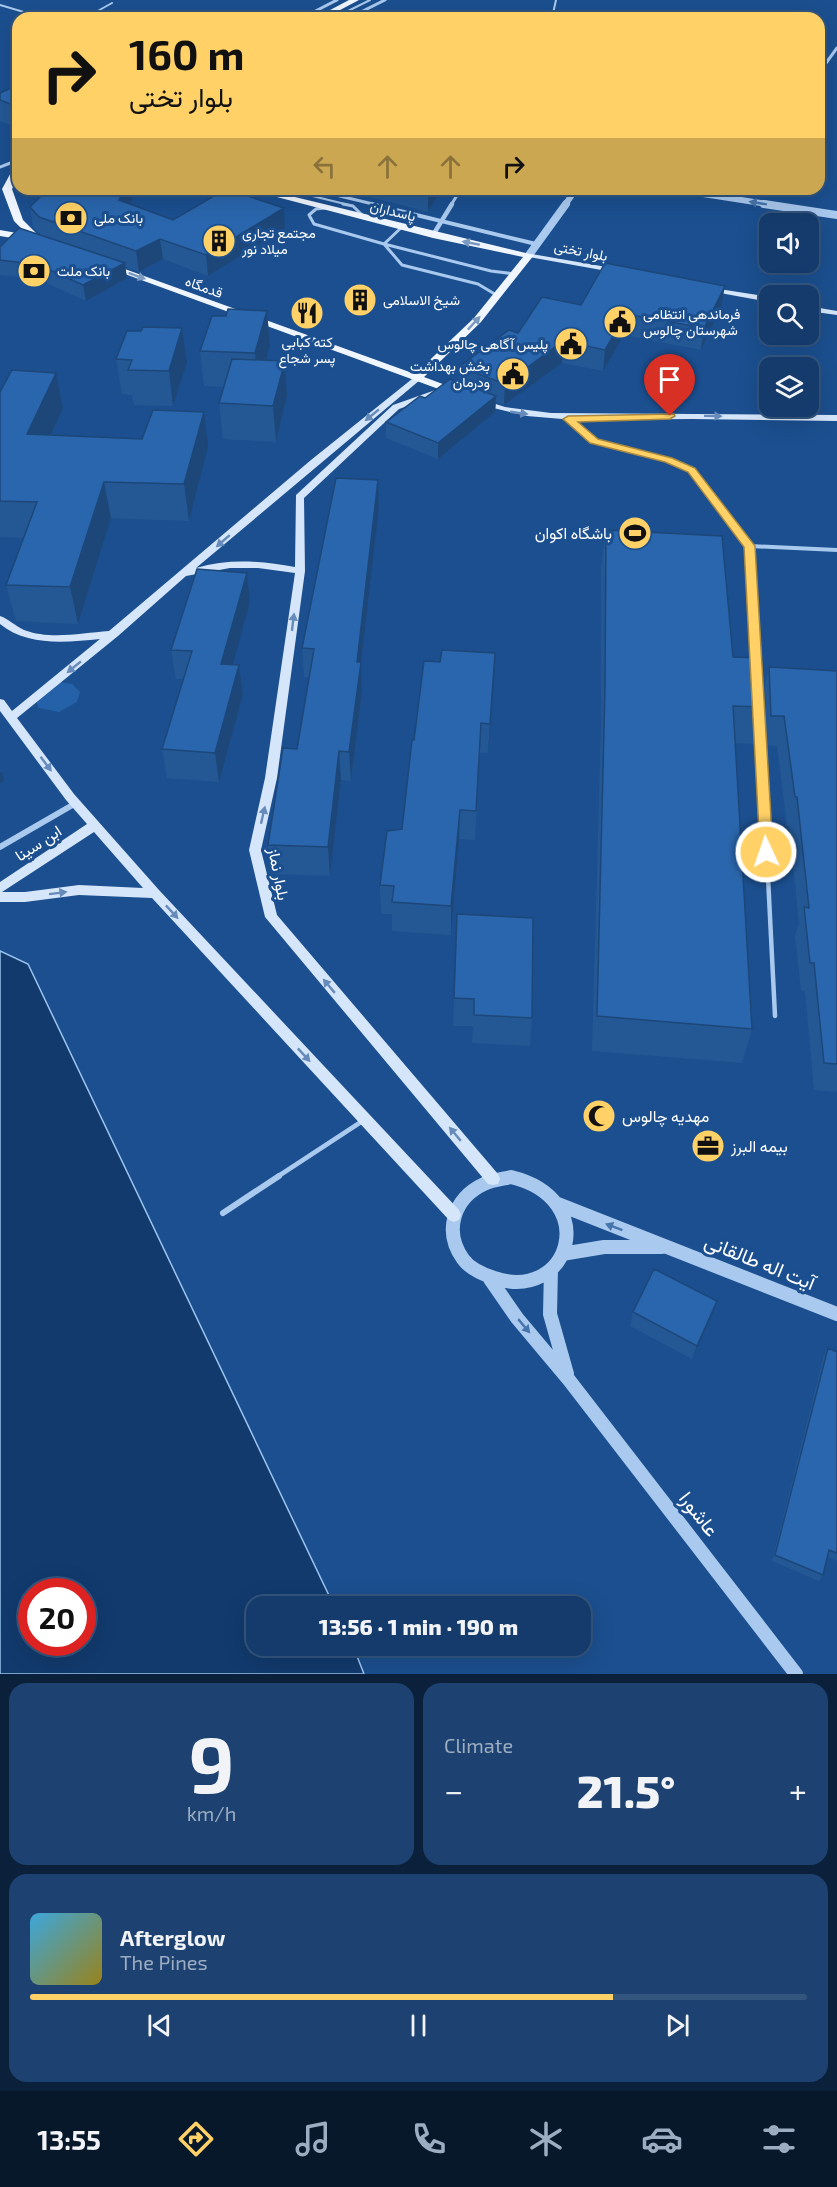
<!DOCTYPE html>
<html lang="en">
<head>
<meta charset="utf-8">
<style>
  body { margin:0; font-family:"Exo 2",Vazirmatn,sans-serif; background:#1d4271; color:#f1f3f6; height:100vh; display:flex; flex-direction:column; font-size:22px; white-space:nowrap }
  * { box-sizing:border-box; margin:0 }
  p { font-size:20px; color:#9dadc1 }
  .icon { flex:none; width:33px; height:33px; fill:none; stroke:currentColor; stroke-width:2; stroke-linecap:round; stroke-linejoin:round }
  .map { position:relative; height:1674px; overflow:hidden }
  .details { display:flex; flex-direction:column; gap:9px; padding:9px; background:#0b203b; flex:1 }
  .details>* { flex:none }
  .top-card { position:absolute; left:12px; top:12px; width:813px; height:183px; border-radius:18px; box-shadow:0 6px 24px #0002,0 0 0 2px #33557e; background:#ffd166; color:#111; overflow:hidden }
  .buttons { position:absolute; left:759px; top:213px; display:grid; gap:12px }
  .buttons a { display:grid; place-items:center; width:60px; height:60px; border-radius:12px; background:#143b6b; box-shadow:0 6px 24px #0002,0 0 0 2px #33557e; font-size:30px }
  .speed { position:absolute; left:18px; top:1578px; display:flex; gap:12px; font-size:30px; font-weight:700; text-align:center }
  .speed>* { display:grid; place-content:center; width:78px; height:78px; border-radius:50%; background:#143b6b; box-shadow:0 6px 24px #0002,0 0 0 2px #33557e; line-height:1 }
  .speed .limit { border:9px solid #d22; background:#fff; color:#111 }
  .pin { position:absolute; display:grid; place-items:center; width:51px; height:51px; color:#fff; margin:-62px -26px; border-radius:50% 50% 50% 0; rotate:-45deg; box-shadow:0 0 6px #0007 }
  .pin .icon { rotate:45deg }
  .me { position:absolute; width:66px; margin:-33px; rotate:357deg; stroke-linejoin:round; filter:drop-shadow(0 0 4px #0008) }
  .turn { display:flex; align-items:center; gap:21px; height:126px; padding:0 18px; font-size:27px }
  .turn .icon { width:78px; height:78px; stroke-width:2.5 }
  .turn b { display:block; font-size:42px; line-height:51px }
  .lanes { display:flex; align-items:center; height:57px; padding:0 18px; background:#0003; justify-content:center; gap:30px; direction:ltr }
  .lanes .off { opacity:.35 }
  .big { font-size:45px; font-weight:800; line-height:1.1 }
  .details .card { flex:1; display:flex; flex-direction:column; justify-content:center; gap:9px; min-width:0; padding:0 21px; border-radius:18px; background:#1d4271 }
  .details .dial { align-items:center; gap:0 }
  .dial b { font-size:78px; line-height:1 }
  .song { display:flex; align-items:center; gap:18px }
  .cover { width:72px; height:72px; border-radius:9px; background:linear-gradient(135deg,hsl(200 70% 55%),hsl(50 70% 35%)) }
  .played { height:6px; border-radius:3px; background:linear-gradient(90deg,#ffd166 75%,#33557e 75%) }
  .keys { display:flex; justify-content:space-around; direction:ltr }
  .heat { display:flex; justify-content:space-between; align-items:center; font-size:33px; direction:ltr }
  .details .tiles { flex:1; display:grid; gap:9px; grid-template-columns:1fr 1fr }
  .card:last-child { grid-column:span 2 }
  .trip { position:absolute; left:246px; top:1596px; width:345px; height:60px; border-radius:18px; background:#143b6b; box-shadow:0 6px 24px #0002,0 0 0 2px #33557e; font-weight:800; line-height:60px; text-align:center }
  .tabs { display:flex; height:96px; justify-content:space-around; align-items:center; background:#08182b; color:#9dadc1 }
  .tabs .icon { width:42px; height:42px }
  .tabs .selected { color:#ffd166 }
  .tabs b { font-size:27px; color:#f1f3f6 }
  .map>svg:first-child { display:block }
</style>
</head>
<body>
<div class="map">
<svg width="837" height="1674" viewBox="0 0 837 1674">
  <rect width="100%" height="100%" fill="#1b4f8f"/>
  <path fill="#2461a8" d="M59 682 72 684 80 692 77 702 59 712 39 708 35 699Z"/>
  <path fill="#123a6d" stroke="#9cc4f0" stroke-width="1.5" fill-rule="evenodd" d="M0 951 28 964 334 1606H256V1646H353L364 1674H0ZM32 1592H82V1642H32Z"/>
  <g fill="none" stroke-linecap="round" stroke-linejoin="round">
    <path stroke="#a9c9ee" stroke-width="2" d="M0 5 44 18
      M85 18 112 3
      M334 18 370 0
      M552 18 556 0
      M284 189 349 205"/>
    <path stroke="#a9c9ee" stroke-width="3" d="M343 204 353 206 363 216
      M325 208 316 209 309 215 314 224 384 244 402 265 478 284 498 296
      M402 227 384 244 491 271 515 274
      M568 419 594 441 670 460"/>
    <path stroke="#a9c9ee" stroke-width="4" d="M664 459 692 470 750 546 756 663
      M750 546 837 550
      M760 725 763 779"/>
    <path stroke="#a9c9ee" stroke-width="4.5" d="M763 778 775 1016
      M277 1177 364 1120"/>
    <path stroke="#a9c9ee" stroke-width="6" d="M223 1213 279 1176"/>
    <path stroke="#a9c9ee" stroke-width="3" d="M302 18 337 0
      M349 18 385 0
      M0 167 18 160
      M311 189 377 205"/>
    <path stroke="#a9c9ee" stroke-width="4" d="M371 204 536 244"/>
    <path stroke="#a9c9ee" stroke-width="6" d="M0 847 76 803"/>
    <path stroke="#a9c9ee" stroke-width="3" d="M821 70 837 48
      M451 205 461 189"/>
    <path stroke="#a9c9ee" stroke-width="4.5" d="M433 235 452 204"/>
    <path stroke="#a9c9ee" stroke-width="6" d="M671 189 774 205
      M565 205 576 189"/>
    <path stroke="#a9c9ee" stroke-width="8" d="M764 204 837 215
      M529 255 566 204"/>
    <path stroke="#a9c9ee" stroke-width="11" d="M510 1177H512"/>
    <path stroke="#a9c9ee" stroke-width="14" d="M511 1177C602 1199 570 1303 494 1278 482 1274 470 1269 463 1259 443 1231 454 1198 484 1184 492 1180 503 1179 511 1177Z
      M558 1204 837 1314
      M562 1254 604 1247H662
      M551 1269 550 1314 567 1374
      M490 1279 517 1318 569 1380 796 1674"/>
    <path fill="#d6e6fa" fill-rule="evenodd" d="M526 253 618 269 622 271 618 273 529 257H526Z
      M706 287 770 297V302L709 291 705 289Z
      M808 306 837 311V315L808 311Z
      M417 375 420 376V380L196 568C229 558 262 561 295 567L296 495 393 405 444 387H450V391L399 409 304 498 305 571 277 778 261 850 277 915 498 1174 500 1179 498 1184 493 1185 488 1184 265 917 249 850 265 778 295 573 258 568H230L186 576 118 636 17 718 74 794 159 890 459 1210 461 1215 459 1220 454 1222 449 1220 152 898 79 895 25 902H0V882L87 824 66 800 0 711V699L4 700 12 711 100 639C67 642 28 647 0 624V616C9 619 15 626 24 630 50 640 82 633 109 631L311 460ZM94 832 143 888 79 885 25 892H2Z
      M480 399 505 407 551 413 837 415V421L692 419 574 420 527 416 477 404V400Z"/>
    <path fill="#f0f6ff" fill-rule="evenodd" d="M349 0H359L325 18H315Z
      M18 164V176L12 189 23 220 42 239V243L0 236V230L28 235 14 221 2 189 14 167Z
      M246 189H262L534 255 481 322 424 377 448 386 449 388 444 391 103 266 111 264 415 374 474 318 523 257 433 238Z"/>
  </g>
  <path fill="#245895" d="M18 85V128L0 121V93Z
    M42 189H137L130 204 173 220 284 208 285 228 208 276 163 259 139 272 125 267 127 278 86 301 46 283 29 278 0 275V247L41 235 33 227 30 207 46 191Z
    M369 189H442L428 212 370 197Z
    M581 305 721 307 701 350 624 335 603 371 562 363 504 405 496 402 495 412 438 459 386 438V422L425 398 459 383V367L518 333Z
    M267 311 270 346 266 360 285 361 287 396 276 442 223 439 219 403 224 387 204 386 200 351 226 316Z
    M116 359 187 363 173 406 134 405 132 395 122 394Z
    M0 392 63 408 51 435 208 447 189 521 111 518 78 624 16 621 6 585 23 538 0 537Z
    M378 480 379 509 361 663 362 692 351 781 341 780 330 876 271 874 268 845 297 749 309 678 304 677 302 648Z
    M606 530 764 688 769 667 837 671V1092L814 1090 805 991H801L795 936 799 924 789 826H787L777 746 764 745 763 715 756 744 735 743 752 1029 742 1063 592 1051 601 724V566Z
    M247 573 250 602 232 665H239L243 695 219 782 167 778 162 749 184 679H176L171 650Z
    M495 653 488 753H480L475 840 459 839 451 935 392 931V914H381L380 885 402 829 414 740Z
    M457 914 532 1018 530 1046 472 1043 473 1026H453Z
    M717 1301 712 1315 692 1359 630 1326 633 1312Z
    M828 1348 837 1352V1561L827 1556 823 1575 819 1581 772 1561 824 1355Z"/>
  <path fill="#1d4779" d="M124 189H137L122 220 119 200Z
    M428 189H442L428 212Z
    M284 208 285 228 208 276 206 255Z
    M160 239 163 259 139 272 136 251Z
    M125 263 127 278 86 301 83 285Z
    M725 286 721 307 701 350 704 328Z
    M267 311 270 346 258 388 255 353Z
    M626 314 624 335 603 371 605 350Z
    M182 328 187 363 173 406 169 371Z
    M563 341 562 363 504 405 505 384Z
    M285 361 287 396 276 442 273 406Z
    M56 373 63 408 35 470 27 434Z
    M496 396 495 412 438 459V443Z
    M204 412 208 447 189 521 184 484Z
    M378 480 379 509 361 663 362 692 351 781 349 752 357 662Z
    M104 482 111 518 78 624 70 587Z
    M247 573 250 602 225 693 221 664Z
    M495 653 494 683 488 753 490 724Z
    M239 665 243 695 219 782 215 753Z
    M339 751 341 780 330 876 328 847Z
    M2 772 4 781 0 783V773Z
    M460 810 459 839 451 935V906Z
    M717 1301 712 1315 692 1359 697 1346Z"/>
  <path fill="#2a66ad" stroke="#1d4779" stroke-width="1.5" d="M18 85V107L0 100V93Z
    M48 189H124L119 200 173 220 226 189 284 208 206 255 160 239 136 251 39 217 30 207Z
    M19 228 125 263 83 285 43 267 25 263 0 260V247Z
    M605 263 725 286 704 328 626 314 605 350 563 341 505 384 459 367 509 330 518 333 542 297 581 305Z
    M228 309 267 311 255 353 200 351 212 316H226Z
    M143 327 182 328 169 371 128 370 132 360 116 359 127 331H141Z
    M232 359 285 361 273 406 219 403Z
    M12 370 56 373 27 434 142 439 153 410 204 412 184 484 104 482 70 587 6 585 37 502 0 501V392Z
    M450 379 496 396 438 443 386 422 420 396 425 398Z
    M336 478 378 480 357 662H361L349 752 339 751 328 847 268 845 283 748 297 749 314 649 302 648Z
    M606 530 722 536 733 657 762 658 765 707 733 706 752 1029 597 1016 605 687Z
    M197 569 247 573 221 664 239 665 215 753 162 749 192 651 171 650Z
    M442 650 495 653 490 724 481 723 476 811 460 810 451 906 392 902 394 886 380 885 387 831 402 829 412 740H414L424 661 440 662Z
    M769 667 837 671V1064L824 1063 814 963H810L804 907 809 908 797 797H795L784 716H771Z
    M457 914 533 918 532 1018 474 1015V999L454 998Z
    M654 1269 717 1301 697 1346 633 1312Z
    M828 1348 837 1352V1553L829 1550 823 1575 775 1555Z"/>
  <defs><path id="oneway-solid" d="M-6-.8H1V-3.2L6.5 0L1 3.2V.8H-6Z" transform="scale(1.5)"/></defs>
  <g fill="#4674ac">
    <use href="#oneway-solid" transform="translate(758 203) rotate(-171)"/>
    <use href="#oneway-solid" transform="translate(614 1227) rotate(-159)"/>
    <use href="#oneway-solid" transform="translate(524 1326) rotate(50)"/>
  </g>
  <g fill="#7b9ac1">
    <use href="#oneway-solid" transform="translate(471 243) rotate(-169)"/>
    <use href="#oneway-solid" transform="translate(137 276) rotate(20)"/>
    <use href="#oneway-solid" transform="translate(474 323) rotate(-47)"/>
  </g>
  <g fill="#668bba">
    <use href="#oneway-solid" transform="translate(519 413) rotate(8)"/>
    <use href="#oneway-solid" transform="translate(372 415) rotate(141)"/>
    <use href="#oneway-solid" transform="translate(713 416) rotate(1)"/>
    <use href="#oneway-solid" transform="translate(223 541) rotate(139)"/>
    <use href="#oneway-solid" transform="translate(293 622) rotate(-83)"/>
    <use href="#oneway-solid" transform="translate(74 667) rotate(141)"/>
    <use href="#oneway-solid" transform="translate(46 764) rotate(53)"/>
    <use href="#oneway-solid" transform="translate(263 815) rotate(-77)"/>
    <use href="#oneway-solid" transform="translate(58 893) rotate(-7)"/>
    <use href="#oneway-solid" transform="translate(172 912) rotate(47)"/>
    <use href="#oneway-solid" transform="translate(329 986) rotate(-130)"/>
    <use href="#oneway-solid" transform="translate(304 1055) rotate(47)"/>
    <use href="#oneway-solid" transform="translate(455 1134) rotate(-130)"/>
  </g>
  <path fill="#ffd166" stroke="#a68842" stroke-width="1.5" d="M674 414 675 416 670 419 578 422 598 439 672 458 695 468 755 546 773 852 766 857 760 852 744 547 688 472 665 462 590 443 563 419 568 416Z"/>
  <defs>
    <g id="bank-disc" transform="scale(1.725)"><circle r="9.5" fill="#ffd166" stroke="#1b4f8f"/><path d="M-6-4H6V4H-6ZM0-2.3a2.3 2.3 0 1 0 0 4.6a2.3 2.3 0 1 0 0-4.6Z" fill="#111"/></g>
    <g id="building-disc" transform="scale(1.725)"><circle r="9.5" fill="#ffd166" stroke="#1b4f8f"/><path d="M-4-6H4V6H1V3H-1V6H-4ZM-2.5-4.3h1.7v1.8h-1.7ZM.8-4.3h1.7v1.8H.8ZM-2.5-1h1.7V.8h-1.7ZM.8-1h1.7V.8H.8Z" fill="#111"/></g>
    <g id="restaurant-disc" transform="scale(1.725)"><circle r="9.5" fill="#ffd166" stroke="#1b4f8f"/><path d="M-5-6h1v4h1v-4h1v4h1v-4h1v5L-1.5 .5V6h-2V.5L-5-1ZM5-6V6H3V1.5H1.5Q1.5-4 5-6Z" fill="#111"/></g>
    <g id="civic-disc" transform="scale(1.725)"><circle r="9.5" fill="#ffd166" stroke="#1b4f8f"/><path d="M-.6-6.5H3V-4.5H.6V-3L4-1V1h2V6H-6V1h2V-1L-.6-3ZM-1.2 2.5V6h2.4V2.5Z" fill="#111"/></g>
    <g id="stadium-disc" transform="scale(1.725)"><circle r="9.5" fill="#ffd166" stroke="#1b4f8f"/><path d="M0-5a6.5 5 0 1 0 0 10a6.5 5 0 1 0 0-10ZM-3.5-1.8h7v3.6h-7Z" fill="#111"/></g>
    <g id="mosque-disc" transform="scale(1.725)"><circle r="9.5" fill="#ffd166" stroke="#1b4f8f"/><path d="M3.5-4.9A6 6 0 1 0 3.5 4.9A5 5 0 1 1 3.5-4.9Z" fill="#111"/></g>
    <g id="office-disc" transform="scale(1.725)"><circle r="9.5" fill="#ffd166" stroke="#1b4f8f"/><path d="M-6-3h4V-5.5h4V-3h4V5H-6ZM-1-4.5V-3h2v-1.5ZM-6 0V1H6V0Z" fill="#111"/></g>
  </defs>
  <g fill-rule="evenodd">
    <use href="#bank-disc" x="71" y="218"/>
    <use href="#building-disc" x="219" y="241"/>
    <use href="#bank-disc" x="34" y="271"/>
    <use href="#building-disc" x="360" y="300"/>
    <use href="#restaurant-disc" x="307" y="313"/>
    <use href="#civic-disc" x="620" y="322"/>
    <use href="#civic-disc" x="571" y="344"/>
    <use href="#civic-disc" x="513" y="374"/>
    <use href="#stadium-disc" x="635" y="533"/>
    <use href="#mosque-disc" x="599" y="1116"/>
    <use href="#office-disc" x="708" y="1146"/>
  </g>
  <g text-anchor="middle" stroke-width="6" stroke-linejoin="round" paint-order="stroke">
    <g font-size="14" fill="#fff" stroke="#1b4f8f">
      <text transform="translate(393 211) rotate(14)" y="5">پاسداران</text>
      <text transform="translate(581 251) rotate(11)" y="5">بلوار تختی</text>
      <text transform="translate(204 287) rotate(20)" y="5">قدمگاه</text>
    </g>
    <g font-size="14" fill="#fff" stroke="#1b4f8f" text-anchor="start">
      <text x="94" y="223">بانک ملی</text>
      <text x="242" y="238">مجتمع تجاری<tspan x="242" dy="16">میلاد نور</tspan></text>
      <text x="57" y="276">بانک ملت</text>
      <text x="383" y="305">شیخ الاسلامی</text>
      <text x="643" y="319">فرماندهی انتظامی<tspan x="643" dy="16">شهرستان چالوس</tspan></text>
      <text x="307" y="347" text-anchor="middle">کته کبابی<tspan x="307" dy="16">پسر شجاع</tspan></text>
      <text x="548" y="349" text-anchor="end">پلیس آگاهی چالوس</text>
      <text x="490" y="371" text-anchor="end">بخش بهداشت<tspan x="490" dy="16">ودرمان</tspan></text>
    </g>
    <g font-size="16" fill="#fff" stroke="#1b4f8f" text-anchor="start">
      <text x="612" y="539" text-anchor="end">باشگاه اکوان</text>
      <text x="622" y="1122">مهدیه چالوس</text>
      <text x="731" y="1152">بیمه البرز</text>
    </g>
    <g font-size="16" fill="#fff" stroke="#1b4f8f">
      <text transform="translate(38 843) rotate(-33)" y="6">ابن سینا</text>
      <text transform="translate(279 874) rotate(79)" y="6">بلوار نماز</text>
    </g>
    <g font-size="20" fill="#fff" stroke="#1b4f8f">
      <text transform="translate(760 1262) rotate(22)" y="7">آیت اله طالقانی</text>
      <text transform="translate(699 1514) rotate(52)" y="7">عاشورا</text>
    </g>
  </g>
</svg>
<div class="buttons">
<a><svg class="icon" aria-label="sound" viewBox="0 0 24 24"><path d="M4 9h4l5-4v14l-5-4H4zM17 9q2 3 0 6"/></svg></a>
<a><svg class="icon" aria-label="search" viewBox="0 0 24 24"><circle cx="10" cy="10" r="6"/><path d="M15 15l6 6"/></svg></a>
<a><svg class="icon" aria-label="layers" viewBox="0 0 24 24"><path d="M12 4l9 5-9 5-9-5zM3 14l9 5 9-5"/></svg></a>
</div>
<div class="speed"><div class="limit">20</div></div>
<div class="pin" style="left:670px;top:416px;background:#d93025"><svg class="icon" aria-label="arrive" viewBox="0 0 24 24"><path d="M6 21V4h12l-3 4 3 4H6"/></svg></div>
<svg class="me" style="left:766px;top:852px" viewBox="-20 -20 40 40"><circle r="17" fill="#ffd166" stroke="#fff" stroke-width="3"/><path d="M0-11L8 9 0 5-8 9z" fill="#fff"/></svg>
<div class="trip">13:56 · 1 min · 190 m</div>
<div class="top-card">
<div class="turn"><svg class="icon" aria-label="right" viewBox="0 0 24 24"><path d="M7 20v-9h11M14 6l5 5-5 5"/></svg><div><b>160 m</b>بلوار تختی</div></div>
<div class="lanes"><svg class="icon off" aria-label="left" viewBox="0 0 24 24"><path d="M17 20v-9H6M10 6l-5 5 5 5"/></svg><svg class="icon off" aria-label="ahead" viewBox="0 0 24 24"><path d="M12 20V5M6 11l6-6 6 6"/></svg><svg class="icon off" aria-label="ahead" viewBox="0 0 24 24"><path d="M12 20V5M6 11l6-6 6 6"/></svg><svg class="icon" aria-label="right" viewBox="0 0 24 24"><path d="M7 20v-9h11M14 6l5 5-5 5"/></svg></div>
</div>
</div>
<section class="details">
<div class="tiles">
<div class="card dial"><b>9</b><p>km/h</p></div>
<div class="card"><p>Climate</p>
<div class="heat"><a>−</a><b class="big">21.5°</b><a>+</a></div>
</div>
<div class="card">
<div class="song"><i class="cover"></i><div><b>Afterglow</b><p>The Pines</p></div></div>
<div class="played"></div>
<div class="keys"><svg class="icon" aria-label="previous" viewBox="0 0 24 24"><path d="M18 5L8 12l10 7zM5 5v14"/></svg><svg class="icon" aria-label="pause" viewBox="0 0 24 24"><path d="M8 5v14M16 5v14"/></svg><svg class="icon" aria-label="next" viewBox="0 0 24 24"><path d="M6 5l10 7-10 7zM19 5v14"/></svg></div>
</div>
</div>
</section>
<nav class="tabs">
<b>13:55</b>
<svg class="icon selected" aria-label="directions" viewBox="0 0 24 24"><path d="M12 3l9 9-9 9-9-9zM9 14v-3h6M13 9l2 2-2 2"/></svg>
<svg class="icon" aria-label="music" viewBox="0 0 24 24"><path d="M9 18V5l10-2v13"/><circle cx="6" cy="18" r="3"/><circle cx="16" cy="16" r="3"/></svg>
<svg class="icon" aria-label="phone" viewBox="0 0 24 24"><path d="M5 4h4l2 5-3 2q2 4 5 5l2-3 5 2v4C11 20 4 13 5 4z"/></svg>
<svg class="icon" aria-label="climate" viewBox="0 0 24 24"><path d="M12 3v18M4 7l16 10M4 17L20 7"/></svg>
<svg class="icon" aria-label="car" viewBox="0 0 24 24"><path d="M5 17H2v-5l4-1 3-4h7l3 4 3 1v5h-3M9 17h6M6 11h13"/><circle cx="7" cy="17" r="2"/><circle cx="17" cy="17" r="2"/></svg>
<svg class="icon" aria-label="filters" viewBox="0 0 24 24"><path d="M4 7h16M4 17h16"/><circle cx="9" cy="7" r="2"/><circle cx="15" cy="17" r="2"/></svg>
</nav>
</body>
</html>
